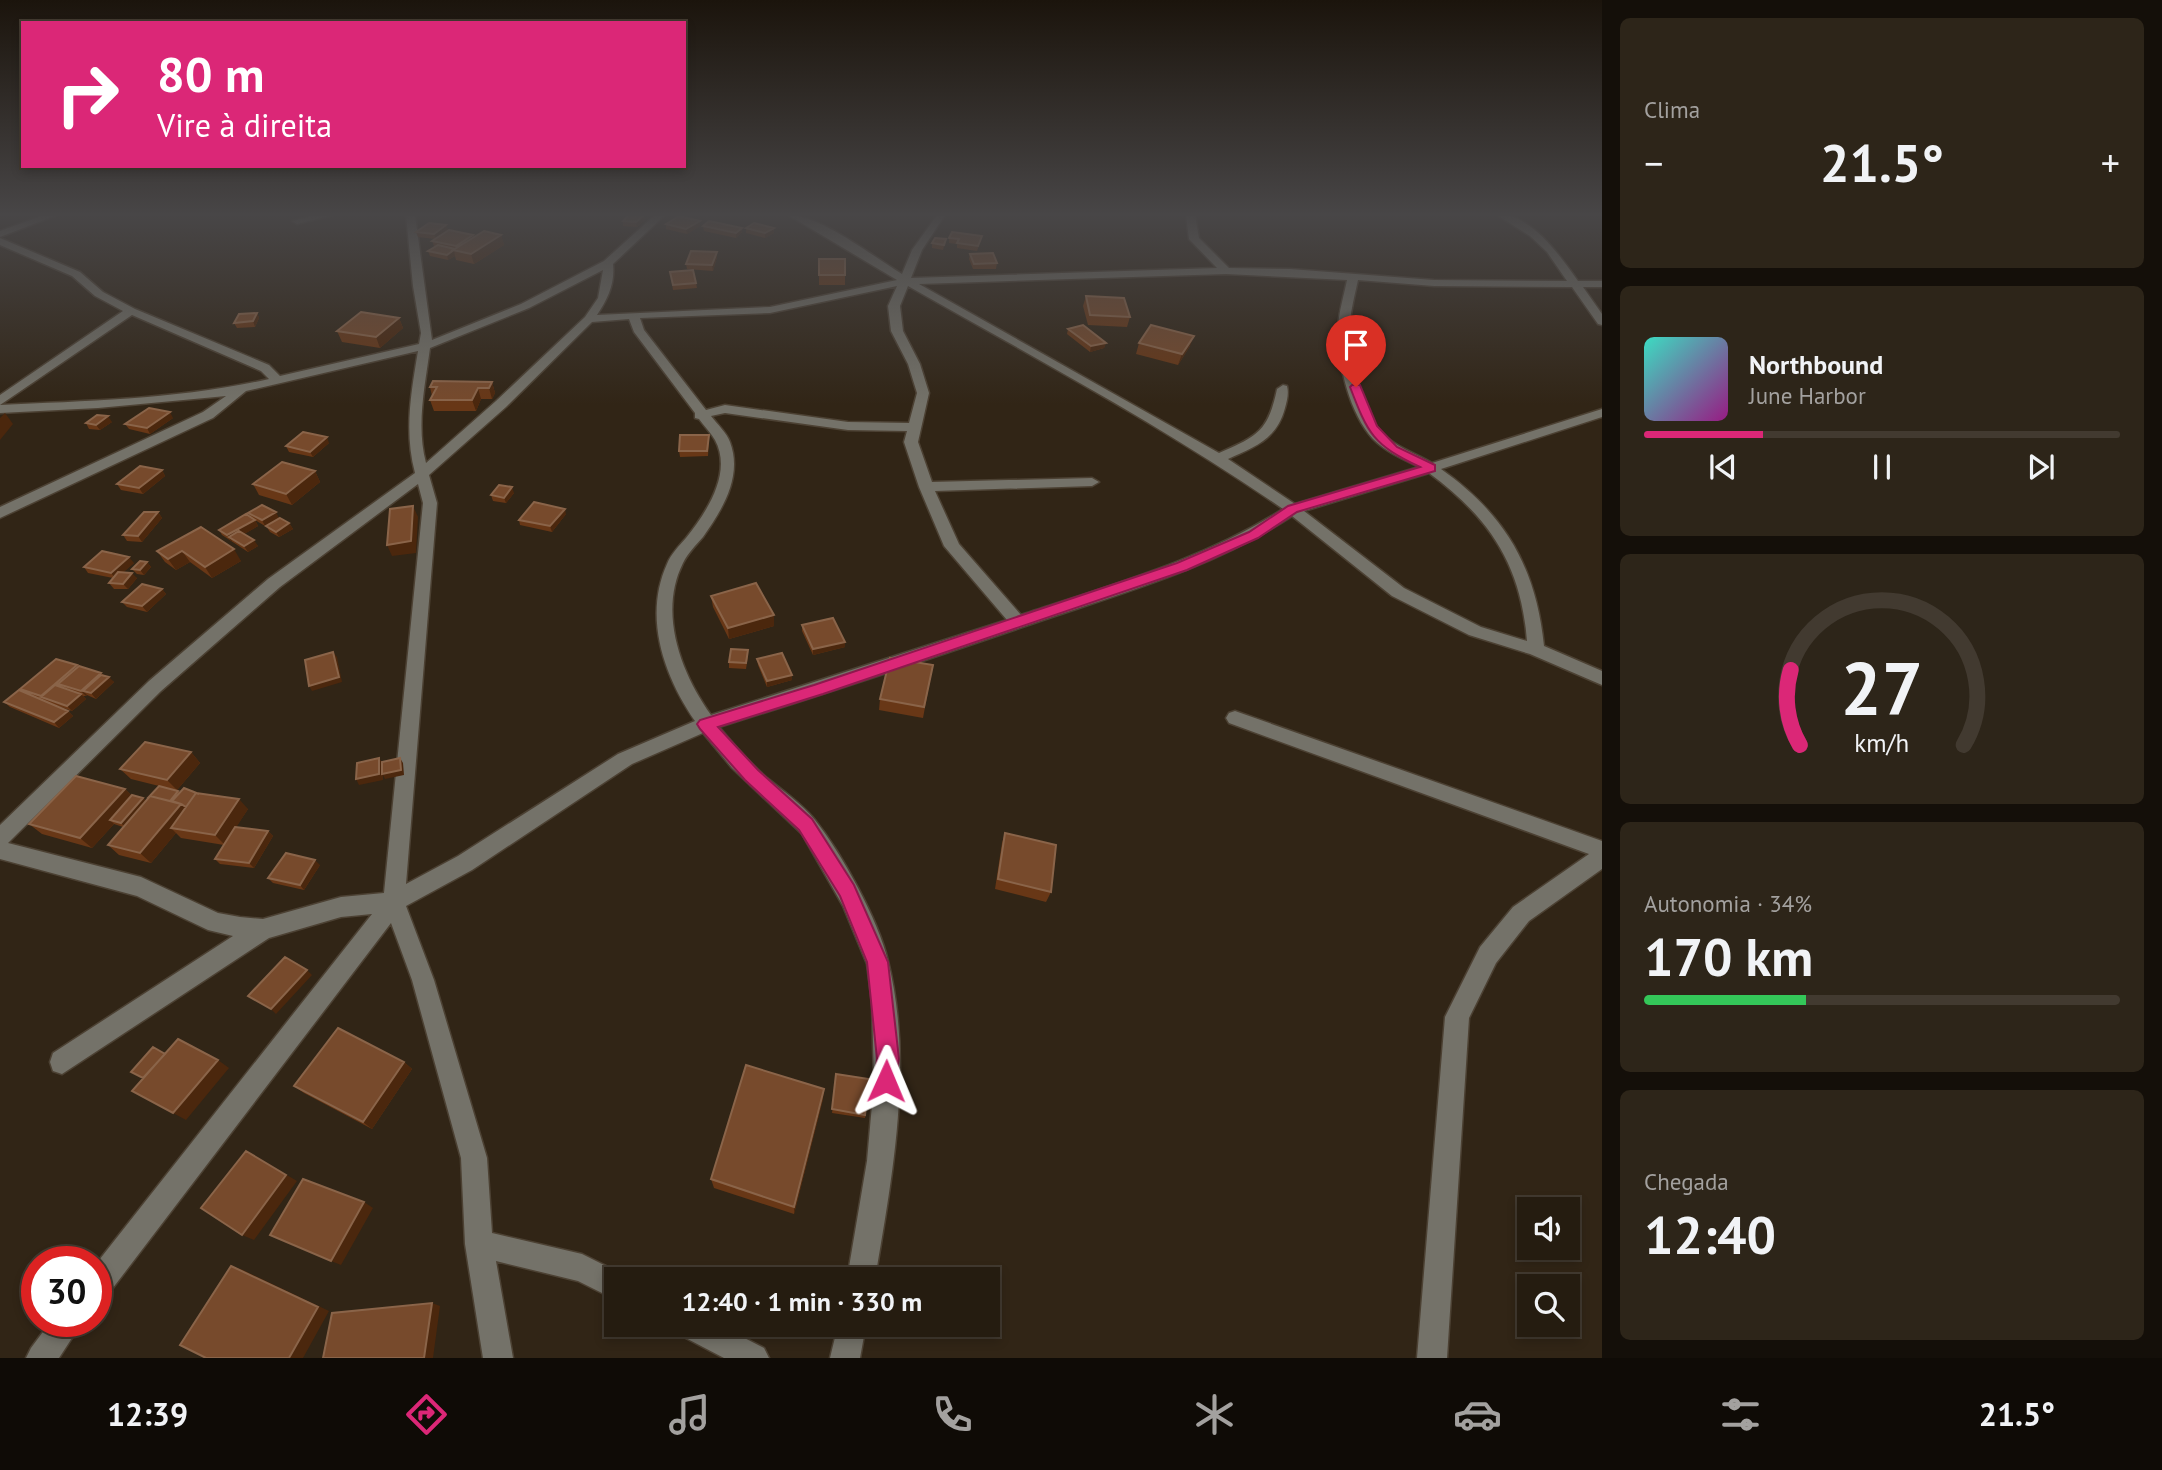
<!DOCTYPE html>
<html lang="pt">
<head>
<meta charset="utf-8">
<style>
  body { margin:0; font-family:"PT Sans",sans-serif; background:#2d2519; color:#f1f3f6; height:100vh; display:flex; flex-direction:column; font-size:26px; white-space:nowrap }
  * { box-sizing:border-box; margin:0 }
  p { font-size:23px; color:#a3a19f }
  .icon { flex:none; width:38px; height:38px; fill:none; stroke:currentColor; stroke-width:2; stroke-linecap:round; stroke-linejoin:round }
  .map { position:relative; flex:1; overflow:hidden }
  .drawer { display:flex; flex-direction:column; gap:18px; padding:18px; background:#140f09; width:560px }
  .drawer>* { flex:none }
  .banner { position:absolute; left:21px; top:21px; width:665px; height:147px; border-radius:0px; box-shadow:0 4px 10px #0003,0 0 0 2px #423a30; background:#db2777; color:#fff; overflow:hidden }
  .buttons { position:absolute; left:1517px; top:1197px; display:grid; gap:14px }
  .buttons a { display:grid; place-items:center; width:63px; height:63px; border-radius:0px; background:#251c10; box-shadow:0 4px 10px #0003,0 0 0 2px #423a30; font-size:35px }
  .speed { position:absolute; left:21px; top:1246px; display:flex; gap:14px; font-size:35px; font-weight:700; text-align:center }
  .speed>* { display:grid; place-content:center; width:91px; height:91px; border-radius:50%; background:#251c10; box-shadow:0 4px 10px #0003,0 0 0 2px #423a30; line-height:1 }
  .speed .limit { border:10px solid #d22; background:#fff; color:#111 }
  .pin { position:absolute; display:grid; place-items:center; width:60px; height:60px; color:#fff; margin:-72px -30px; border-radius:50% 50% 50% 0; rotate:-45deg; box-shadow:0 0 7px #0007 }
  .pin .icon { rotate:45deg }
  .me { position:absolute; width:77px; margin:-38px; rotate:1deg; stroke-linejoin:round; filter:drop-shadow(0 0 5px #0008) }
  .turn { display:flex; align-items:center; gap:24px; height:147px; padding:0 21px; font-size:32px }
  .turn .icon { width:91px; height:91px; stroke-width:2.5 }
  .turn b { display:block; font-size:49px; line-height:60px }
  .big { font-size:52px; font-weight:700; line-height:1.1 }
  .drawer .tile { flex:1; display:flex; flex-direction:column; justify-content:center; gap:10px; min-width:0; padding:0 24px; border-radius:10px; background:#2d2519 }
  .drawer .dial { align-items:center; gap:0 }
  .dial svg { height:182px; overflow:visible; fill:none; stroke:#423a30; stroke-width:7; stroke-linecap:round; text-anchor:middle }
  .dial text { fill:#f1f3f6; stroke:none }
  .song { display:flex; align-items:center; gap:21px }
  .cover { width:84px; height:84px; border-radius:10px; background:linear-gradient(135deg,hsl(170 70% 55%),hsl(310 70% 35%)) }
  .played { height:7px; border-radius:4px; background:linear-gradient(90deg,#db2777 25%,#423a30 25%) }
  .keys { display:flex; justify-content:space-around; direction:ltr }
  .heat { display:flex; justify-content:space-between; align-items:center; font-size:38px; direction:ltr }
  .charge { height:10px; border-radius:5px; background:linear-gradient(90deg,#34c759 34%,#423a30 0) }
  .trip { position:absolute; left:604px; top:1267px; width:396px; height:70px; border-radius:0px; background:#251c10; box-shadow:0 4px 10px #0003,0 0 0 2px #423a30; font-weight:700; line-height:70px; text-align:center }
  .dock { display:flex; height:112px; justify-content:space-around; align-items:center; background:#0f0b06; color:#a3a19f }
  .dock .icon { width:49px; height:49px }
  .dock .on { color:#db2777 }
  .dock b { font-size:32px; color:#f1f3f6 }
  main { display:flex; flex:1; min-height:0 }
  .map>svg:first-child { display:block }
</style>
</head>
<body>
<main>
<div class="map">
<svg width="1602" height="1358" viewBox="0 0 1602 1358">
  <rect width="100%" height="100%" fill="#312516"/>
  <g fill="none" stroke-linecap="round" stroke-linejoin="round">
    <g stroke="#4c4133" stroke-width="3">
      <path id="minor" d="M44 215H57L0 237V231Z
        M315 215H333L297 224 292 221Z
        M406 215H415L432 340 521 304 604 261 655 215H665L613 264C615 284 608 298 597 315L770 307 897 280 788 215C821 215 872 256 902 274L912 250 937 215H945L922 250 911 278 1217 268 1189 239 1186 215H1195L1199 238 1229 268 1290 269 1434 280 1567 281 1547 252 1530 236 1497 215C1530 212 1561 257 1578 281H1602V287H1583L1602 314V325L1598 324 1572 287 1434 286 1358 280C1355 294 1351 309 1350 323 1348 352 1362 410 1381 432 1395 447 1415 453 1432 463L1602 409V417L1441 469C1506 515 1536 568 1544 646L1602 671V685L1530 654 1469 635 1392 596 1292 516C1216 566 1129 591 1043 620 935 657 828 693 719 727 734 745 749 762 767 778 783 791 801 803 815 820 842 854 878 919 888 961 914 1063 892 1178 875 1279H847L867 1161 874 1082 872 1003 867 964 843 906 802 834 732 768 703 733 632 764 472 870 406 906 434 980 487 1158 492 1233 582 1254 626 1276 627 1279H616V1300L578 1281 496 1261 513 1358H483L465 1244 461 1158 412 980 391 923 106 1297 96 1301V1264L372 914 341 917 269 938 62 1074 53 1071 50 1062 53 1053 233 936 208 930 137 896 0 859V825L149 681 268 579 415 473C404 432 411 393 418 351L246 391 213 418 0 518V507L203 412 226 396 98 408 0 413V405C89 401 181 399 269 379L261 371 132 315 0 405V395L123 311 95 296 72 276 0 245V238L80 272 103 292 135 309 269 365 280 376 419 344 421 333 413 286ZM603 270 598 298 585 317 496 401 426 463C416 426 425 386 430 348L529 308ZM1226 274 1347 280C1344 295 1339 311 1338 327 1337 362 1349 413 1373 439 1386 452 1403 459 1419 467L1295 504 1228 459C1255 447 1277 439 1285 408 1287 401 1289 393 1287 386L1283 385 1277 389C1268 432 1257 436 1219 453L919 284ZM897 286 888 306 891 331 908 364 917 393 909 423 848 422 725 405 706 410 644 330 640 318 770 313ZM908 286C1035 358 1163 426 1283 509 1203 560 1111 585 1021 615L959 544 935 491 1092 486 1099 482 1092 478 932 482 918 442 929 393 920 364 903 331 900 306ZM629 319 634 332 695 413V418L699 419C704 426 711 433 715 440 733 473 706 513 686 538 679 546 671 554 667 564 643 617 664 676 695 721L618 754 458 856 406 884 437 503 429 475 506 407 592 322ZM725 413 848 430 907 431 904 442 919 487 944 546 1007 620 711 715C681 673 658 613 683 563 688 553 696 545 703 537 722 510 743 477 730 442 727 433 717 424 711 416ZM1429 473C1490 518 1521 565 1527 641L1481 627 1404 588 1304 511ZM418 484 423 503 384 893 341 897 263 919 240 917 218 913 141 877 8 843 161 691 280 587Z
        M1235 711 1602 841V869L1529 921 1496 963 1469 1018 1447 1358H1417L1445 1017 1480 947 1513 907 1589 854 1229 723 1226 718 1229 713Z
        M51 1321H83L59 1358H26L31 1348Z
        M676 1325H719L764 1348 769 1358H724L680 1335Z
        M838 1325H866L860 1358H830Z"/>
    </g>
    <use href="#minor" fill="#747269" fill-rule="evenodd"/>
  </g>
  <path fill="#683716" d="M645 220 637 227 623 226V221Z
    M700 221V226L687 234 666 229V224Z
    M446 225 448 230 439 237 473 235 474 238 501 235 504 245 474 264 456 260 455 256 448 260 430 256 428 251 436 246H434L432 241 435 239 418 237 416 232Z
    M703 226 742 232 736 238 704 231Z
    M746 228 774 233 765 238 746 233Z
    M982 236 977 251 957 248V244L949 243V238Z
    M946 239 943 250 932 248V243Z
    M970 254 997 263 996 269H973L969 259Z
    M717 257 713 271 687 269 686 264Z
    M819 259 845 275V285H819Z
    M670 272 696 283 697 288 673 290Z
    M1086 296 1130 317 1127 327 1088 325 1083 306Z
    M257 313 259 318 255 327 237 328 234 323Z
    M399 318 403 328 380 348 342 342 337 331Z
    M1068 329 1106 343 1104 348 1090 352 1067 334Z
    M1139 343 1190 346 1178 365 1136 354Z
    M492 382 495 393 492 399H481L476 411H434L430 400 432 396 430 387Z
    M173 418 150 434 129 429 125 424Z
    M112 422 100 430 89 429 86 423Z
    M709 441 708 456 680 457 679 451Z
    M329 443 313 457 289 452 286 446Z
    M162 470 165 476 143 494 121 490 117 484Z
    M315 471 320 482 292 505 259 495 253 484Z
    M514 493 506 503 493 501 491 495Z
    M158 512 162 518 142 542 127 541 123 535Z
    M248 513 279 518 265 526 255 520 258 526 244 534 258 546 248 552 222 535 219 530 251 518Z
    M566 514 552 532 520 525 519 520Z
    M289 523 293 529 279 537 270 532 266 526Z
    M201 527 241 561 212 578 190 562 176 570 165 562 157 551Z
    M147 562 151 567 144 575 137 574 132 569Z
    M134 563 123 572 137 578 128 589H114L109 583 113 578 88 573 84 567Z
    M162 589 166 594 147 612 127 607 122 602Z
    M711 596 774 615V626L729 639 713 607Z
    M802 625 845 647 813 655 802 631Z
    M748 650V656L746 669 729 668V662Z
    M757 659 792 680 767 687 758 665Z
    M77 665 78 666 101 673 114 682 96 699 87 695 86 696H83L86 699 72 711 52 704 68 711 73 716 59 728 10 707 4 702 24 693 20 689Z
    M933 665 923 718 879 710 880 699Z
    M191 752 200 763 177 790 180 793 248 809 236 827 268 831 273 836 254 868 220 864 215 859 224 845 181 838 176 833 151 863 119 855 108 845 123 827 114 824 92 848 42 834 29 824 125 789 132 796 143 798 146 801 159 786 131 779 120 769Z
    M1005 833 1051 892 1046 902 995 889 1002 843Z
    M320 865 304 890 273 883 268 878Z
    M404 1062 412 1069 372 1129 304 1093 294 1086Z
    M836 1074 869 1079 865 1118 832 1113Z
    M823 1099 794 1214 714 1188 711 1179Z"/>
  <path fill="#4b270d" d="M644 215 645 220 637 227 636 222Z
    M700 221V226L687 234 686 229Z
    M446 225 448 230 436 239 434 234Z
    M742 228V232L736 238V233Z
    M774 228V233L765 238V233Z
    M473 235 474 240 458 251 456 246Z
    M501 235 504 245 474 264 471 254Z
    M454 251 455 256 448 260 447 255Z
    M717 252V257L713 271 712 265Z
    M257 313 259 318 255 327 253 321Z
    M399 318 403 328 380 348 376 337Z
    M1194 336 1190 346 1178 365 1182 354Z
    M1106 343 1104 348 1090 352 1091 346Z
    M492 382 495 393 492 399 489 388Z
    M478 388 481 399 476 411 472 400Z
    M170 412 173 418 150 434 147 428Z
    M5 413 13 424 0 440V418Z
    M108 416 112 422 100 430 96 425Z
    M327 437 329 443 313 457 310 452Z
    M162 470 165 476 143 494 139 488Z
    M315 471 320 482 292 505 286 494Z
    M512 487 514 493 506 503 504 498Z
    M413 506 418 517 416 553 392 556 387 545Z
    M565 509 566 514 552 532 550 526Z
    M158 512 162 518 142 542 138 536Z
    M276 512 279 518 265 526 262 520Z
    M255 520 258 526 234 540 229 537 232 541H231L227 535Z
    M289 523 293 529 279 537 276 532Z
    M254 540 258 546 248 552 244 546Z
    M234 549 241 561 212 578 205 567Z
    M182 551 190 562 176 570 168 559Z
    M129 557 134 563 116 579 111 573Z
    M147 562 151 567 144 575 140 570Z
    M132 573 137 578 128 589 123 584Z
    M162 589 166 594 147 612 142 606Z
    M774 615V626L729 639 728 628Z
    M845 642V647L813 655V649Z
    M333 652 337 657 342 682 312 691 309 686Z
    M77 665 82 671 58 684 62 688 42 697 41 696Z
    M101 673 106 679 83 691 87 695 86 696 81 691Z
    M792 675V680L767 687V681Z
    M109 677 114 682 96 699 91 693Z
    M81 694 86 699 72 711 67 706Z
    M68 711 73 716 59 728 54 722Z
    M191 752 200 763 177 790 167 780Z
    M379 758 383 764 400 758 403 763 404 775 385 779 383 775V780L359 785 356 779Z
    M125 789 136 800 110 820 114 824 92 848 80 838Z
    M143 798 149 803 126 828 121 823Z
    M239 799 248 809 225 845 215 835Z
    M181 804 191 814 171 828 176 833 151 863 140 853Z
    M268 831 273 836 254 868 249 863Z
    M315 860 320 865 304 890 300 885Z
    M307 970 312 975 276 1014 271 1009Z
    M218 1060 229 1068 186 1120 173 1113Z
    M404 1062 412 1069 372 1129 363 1122Z
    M824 1089 823 1099 794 1214V1207Z
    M246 1151 297 1181 254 1240 242 1235Z
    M364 1202 373 1208 341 1265 331 1261Z
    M231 1266 243 1270 329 1311 303 1358H289Z
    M432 1303 440 1306 433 1358H424Z"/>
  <path fill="#774a2c" stroke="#8a6449" stroke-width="2" d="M629 215H644L636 222 623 221Z
    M679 216 700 221 686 229 666 224Z
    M709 221 742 228 736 233 703 226Z
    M429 223 446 225 434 234 416 232Z
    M754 223 774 228 765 233 746 228Z
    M449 230 473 235 456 246 432 241Z
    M484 231 501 235 471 254 453 250Z
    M952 232 982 236 978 246 957 243 959 239 949 238Z
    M935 238 946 239 944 245 932 243Z
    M438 245 455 249 447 255 428 251Z
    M691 251 717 252 712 265 686 264Z
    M993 253 997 263 974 264 970 254Z
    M819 259H845V275H819Z
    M693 270 696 283 673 285 670 272Z
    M1086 296 1124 298 1130 317 1090 315Z
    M361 312 399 318 376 337 337 331Z
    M257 313 253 321 234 323 239 314Z
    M1083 325 1106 343 1091 346 1068 329Z
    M1151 325 1194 336 1182 354 1139 343Z
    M433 381 492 382 489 388H478L472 400H430L437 387H430Z
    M149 408 170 412 147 428 125 424Z
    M97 415 108 416 96 425 86 423Z
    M303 432 327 437 310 452 286 446Z
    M680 435H709L707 451H679Z
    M282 462 315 471 286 494 253 484Z
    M140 466 162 470 139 488 117 484Z
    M499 485 512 487 504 498 491 495Z
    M534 502 565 509 550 526 519 520Z
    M262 505 276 512 262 520 248 513Z
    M413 506 411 541 387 545 390 509Z
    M144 512H158L138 536 123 535Z
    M246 514 255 520 227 535 219 530Z
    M280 518 289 523 276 532 266 526Z
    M201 527 234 549 205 567 182 551 168 559 157 551Z
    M239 531 254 540 244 546 229 537Z
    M102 551 129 557 111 573 84 567Z
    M140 561 147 562 140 570 132 569Z
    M118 572 132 573 123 584 109 583Z
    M756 583 774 615 728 628 711 596Z
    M142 584 162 589 142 606 122 602Z
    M833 618 845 642 813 649 802 625Z
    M731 649 748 650 746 663 729 662Z
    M333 652 339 677 309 686 305 660Z
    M782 653 792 675 767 681 757 659Z
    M890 658 933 665 924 707 880 699Z
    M56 659 77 665 41 696 20 689Z
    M79 666 101 673 81 691 58 684Z
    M101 675 109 677 91 693 83 691Z
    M55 685 81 694 67 706 41 697Z
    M19 690 68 711 54 722 4 702Z
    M145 742 191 752 167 780 120 769Z
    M379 758V774L356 779 357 763Z
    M400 758 401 770 382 774V762Z
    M76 776 125 789 80 838 29 824Z
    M159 786 178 791 170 801 150 796 147 799Z
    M184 788 199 794 196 793 186 807 181 804 172 801Z
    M196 793 239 799 215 835 171 828Z
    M132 795 143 798 121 823 110 820Z
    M150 796 181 804 140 853 108 845Z
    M235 827 268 831 249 863 215 859Z
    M1005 833 1056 845 1051 892 998 879Z
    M286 853 315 860 300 885 268 878Z
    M285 957 307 970 271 1009 248 996Z
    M338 1028 404 1062 363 1122 294 1086Z
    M178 1039 218 1060 173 1113 132 1091Z
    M153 1047 165 1054 143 1078 131 1072Z
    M746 1065 824 1089 794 1207 711 1179Z
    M836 1074 869 1079 865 1115 832 1109Z
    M246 1151 286 1175 242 1235 201 1208Z
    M303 1179 364 1202 331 1261 270 1235Z
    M231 1266 318 1307 289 1358H206L180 1345Z
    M432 1303 424 1358H323L332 1313Z"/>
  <linearGradient id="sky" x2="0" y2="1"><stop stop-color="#1b140c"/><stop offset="0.53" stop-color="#484647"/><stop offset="1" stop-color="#484647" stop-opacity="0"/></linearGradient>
  <rect width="1602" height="405" fill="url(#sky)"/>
  <path fill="#db2777" stroke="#8e194d" stroke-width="2" d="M1352 385H1360L1377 426 1397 447 1435 465V471L1297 512 1258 538 1187 570 823 694 718 727 758 770 812 819 854 885 888 962 899 1059 894 1089 886 1092 878 1089 875 1081 877 1059 867 962 840 896 799 830 745 780 700 729 697 724 700 720 814 685 1177 563 1249 532 1288 506 1420 467C1373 445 1368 434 1350 387Z"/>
</svg>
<div class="buttons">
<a><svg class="icon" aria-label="sound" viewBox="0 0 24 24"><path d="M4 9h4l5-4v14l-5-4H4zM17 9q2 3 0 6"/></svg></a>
<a><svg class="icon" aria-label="search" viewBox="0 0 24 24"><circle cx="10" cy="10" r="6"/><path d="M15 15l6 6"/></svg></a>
</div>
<div class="speed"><div class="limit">30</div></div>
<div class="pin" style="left:1356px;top:387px;background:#d93025"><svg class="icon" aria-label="arrive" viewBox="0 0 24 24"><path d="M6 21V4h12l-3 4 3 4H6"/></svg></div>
<svg class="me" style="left:886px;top:1081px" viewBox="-20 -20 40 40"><path d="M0-17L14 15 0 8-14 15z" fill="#db2777" stroke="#fff" stroke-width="4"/></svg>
<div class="trip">12:40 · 1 min · 330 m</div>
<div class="banner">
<div class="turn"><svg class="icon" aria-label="right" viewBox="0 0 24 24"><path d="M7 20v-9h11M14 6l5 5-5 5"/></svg><div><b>80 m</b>Vire à direita</div></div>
</div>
</div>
<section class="drawer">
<div class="tile"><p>Clima</p>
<div class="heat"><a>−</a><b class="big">21.5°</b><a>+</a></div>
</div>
<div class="tile">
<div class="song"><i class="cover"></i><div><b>Northbound</b><p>June Harbor</p></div></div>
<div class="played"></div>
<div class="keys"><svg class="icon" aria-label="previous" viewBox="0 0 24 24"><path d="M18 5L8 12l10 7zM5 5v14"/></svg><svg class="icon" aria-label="pause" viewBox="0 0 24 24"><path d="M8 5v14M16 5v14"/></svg><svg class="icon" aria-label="next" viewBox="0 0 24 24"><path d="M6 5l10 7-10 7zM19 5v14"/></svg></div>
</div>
<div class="tile dial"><svg viewBox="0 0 100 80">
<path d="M14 69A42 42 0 1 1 86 69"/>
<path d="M14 69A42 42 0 0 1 10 36" stroke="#db2777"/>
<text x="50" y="56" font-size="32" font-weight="700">27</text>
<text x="50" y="72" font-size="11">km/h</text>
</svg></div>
<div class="tile"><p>Autonomia · 34%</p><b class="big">170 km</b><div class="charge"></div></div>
<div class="tile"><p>Chegada</p><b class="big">12:40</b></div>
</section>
</main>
<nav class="dock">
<b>12:39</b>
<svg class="icon on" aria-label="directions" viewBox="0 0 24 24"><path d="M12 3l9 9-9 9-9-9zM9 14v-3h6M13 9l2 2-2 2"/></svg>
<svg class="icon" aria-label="music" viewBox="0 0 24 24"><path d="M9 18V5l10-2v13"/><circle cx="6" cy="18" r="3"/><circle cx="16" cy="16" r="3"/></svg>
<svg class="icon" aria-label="phone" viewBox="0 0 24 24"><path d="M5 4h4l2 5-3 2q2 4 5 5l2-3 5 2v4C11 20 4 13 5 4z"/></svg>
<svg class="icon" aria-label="climate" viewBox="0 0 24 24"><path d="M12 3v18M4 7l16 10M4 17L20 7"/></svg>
<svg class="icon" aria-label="car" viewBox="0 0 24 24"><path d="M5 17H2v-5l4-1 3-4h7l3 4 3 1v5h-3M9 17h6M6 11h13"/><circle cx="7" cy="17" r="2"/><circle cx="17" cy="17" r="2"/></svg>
<svg class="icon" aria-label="filters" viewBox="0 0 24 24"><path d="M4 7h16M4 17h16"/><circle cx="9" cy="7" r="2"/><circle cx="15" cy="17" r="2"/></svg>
<b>21.5°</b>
</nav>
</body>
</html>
